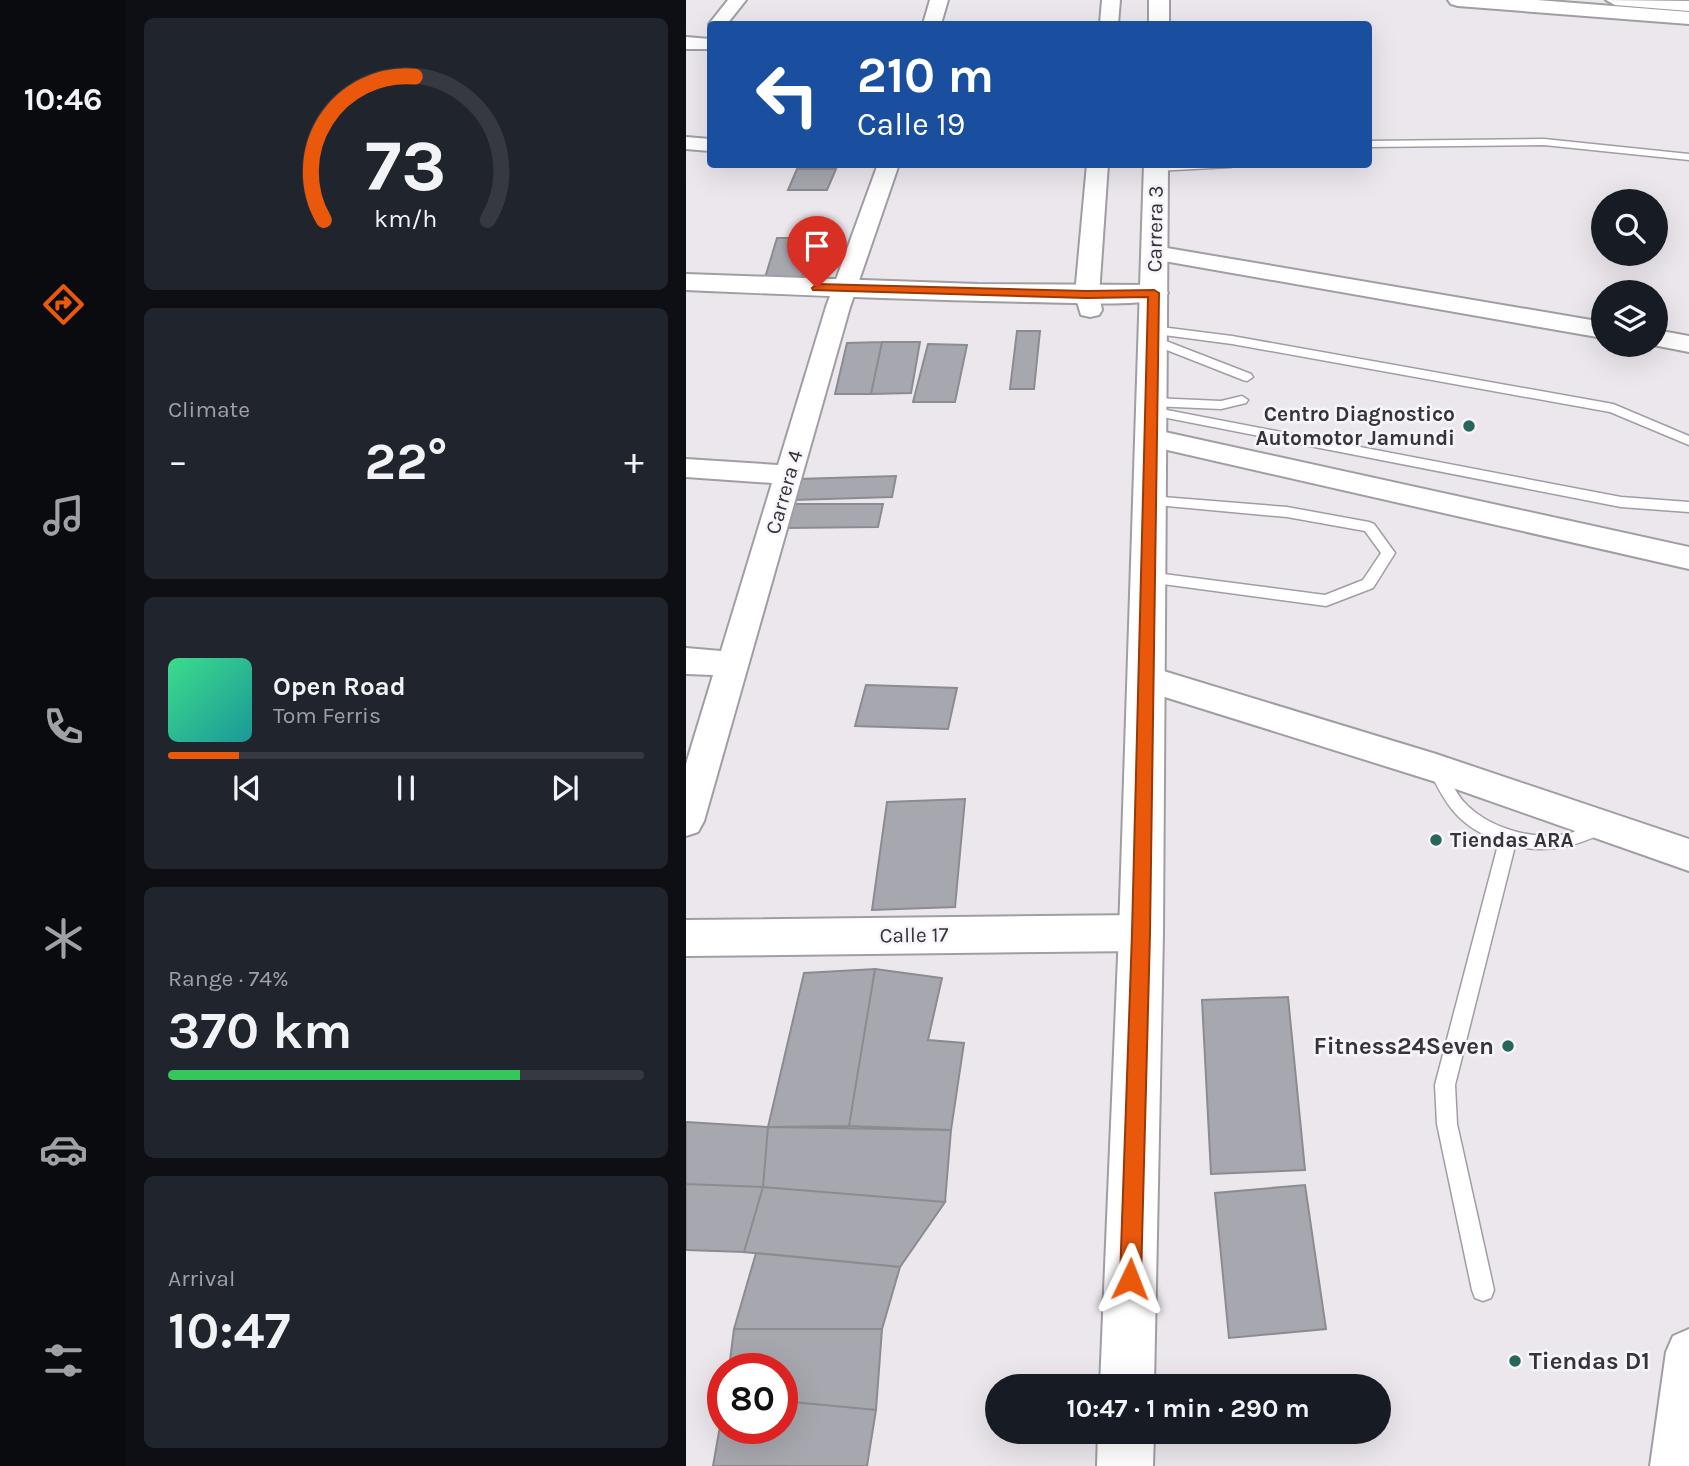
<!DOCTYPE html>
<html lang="en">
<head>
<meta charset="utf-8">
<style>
  body { margin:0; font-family:Karla,sans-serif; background:#20242c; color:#f1f3f6; height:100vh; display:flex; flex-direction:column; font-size:26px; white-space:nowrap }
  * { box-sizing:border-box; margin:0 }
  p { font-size:23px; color:#9ea1a6 }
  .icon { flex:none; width:38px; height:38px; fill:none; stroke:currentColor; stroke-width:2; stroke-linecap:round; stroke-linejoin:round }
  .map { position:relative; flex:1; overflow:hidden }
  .details { display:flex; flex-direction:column; gap:18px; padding:18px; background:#0d0f14; width:560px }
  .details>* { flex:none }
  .banner { position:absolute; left:21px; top:21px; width:665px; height:147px; border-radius:7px; box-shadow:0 7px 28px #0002; background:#1a4fa0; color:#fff; overflow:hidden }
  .tools { position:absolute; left:905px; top:189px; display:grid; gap:14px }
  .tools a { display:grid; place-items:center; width:77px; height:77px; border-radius:50%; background:#171b24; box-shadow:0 7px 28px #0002; font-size:35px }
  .speed { position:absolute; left:21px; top:1353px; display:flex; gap:14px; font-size:35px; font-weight:700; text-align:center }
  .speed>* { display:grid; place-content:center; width:91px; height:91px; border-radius:50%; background:#171b24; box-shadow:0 7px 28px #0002; line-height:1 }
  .speed .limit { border:10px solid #d22; background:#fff; color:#111 }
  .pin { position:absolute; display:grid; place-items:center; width:60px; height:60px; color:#fff; margin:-72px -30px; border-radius:50% 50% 50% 0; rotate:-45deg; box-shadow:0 0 7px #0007 }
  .pin .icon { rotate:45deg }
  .me { position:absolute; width:77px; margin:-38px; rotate:2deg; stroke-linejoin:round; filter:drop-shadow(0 0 5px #0008) }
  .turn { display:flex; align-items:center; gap:24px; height:147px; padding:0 35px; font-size:32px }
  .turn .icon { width:91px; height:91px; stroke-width:2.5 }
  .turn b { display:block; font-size:49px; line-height:60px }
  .big { font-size:52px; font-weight:700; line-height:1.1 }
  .details .tile { flex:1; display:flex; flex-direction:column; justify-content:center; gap:10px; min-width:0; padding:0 24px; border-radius:10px; background:#20242c }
  .details .dial { align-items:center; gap:0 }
  .dial svg { height:182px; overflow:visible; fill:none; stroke:#363941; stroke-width:7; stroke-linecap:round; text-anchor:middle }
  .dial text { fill:#f1f3f6; stroke:none }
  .song { display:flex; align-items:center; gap:21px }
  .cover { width:84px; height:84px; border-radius:10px; background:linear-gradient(135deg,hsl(150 70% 55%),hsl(180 70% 35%)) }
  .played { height:7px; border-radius:4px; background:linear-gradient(90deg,#ea580c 15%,#363941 15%) }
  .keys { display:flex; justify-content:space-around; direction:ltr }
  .heat { display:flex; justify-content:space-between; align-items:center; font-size:38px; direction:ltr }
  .charge { height:10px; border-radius:5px; background:linear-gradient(90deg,#34c759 74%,#363941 0) }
  .trip { position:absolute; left:299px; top:1374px; width:406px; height:70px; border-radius:35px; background:#171b24; box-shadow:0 7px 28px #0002; font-weight:700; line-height:70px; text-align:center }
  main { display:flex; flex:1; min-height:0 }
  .dock { display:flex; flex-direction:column; width:126px; justify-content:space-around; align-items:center; background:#090b0e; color:#9ea1a6 }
  .dock .icon { width:49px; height:49px }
  .dock .selected { color:#ea580c }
  .dock b { font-size:32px; color:#f1f3f6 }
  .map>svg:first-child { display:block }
</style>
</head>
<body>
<main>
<nav class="dock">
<b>10:46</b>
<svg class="icon selected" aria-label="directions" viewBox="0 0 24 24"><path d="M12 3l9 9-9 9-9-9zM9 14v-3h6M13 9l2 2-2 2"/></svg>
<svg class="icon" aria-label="music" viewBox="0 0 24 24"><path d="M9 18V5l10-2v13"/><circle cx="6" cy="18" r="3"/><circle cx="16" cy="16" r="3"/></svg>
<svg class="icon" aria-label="phone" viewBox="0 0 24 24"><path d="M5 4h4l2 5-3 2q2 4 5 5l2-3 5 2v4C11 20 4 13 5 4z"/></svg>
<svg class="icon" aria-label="climate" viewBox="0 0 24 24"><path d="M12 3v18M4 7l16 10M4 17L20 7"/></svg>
<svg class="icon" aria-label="car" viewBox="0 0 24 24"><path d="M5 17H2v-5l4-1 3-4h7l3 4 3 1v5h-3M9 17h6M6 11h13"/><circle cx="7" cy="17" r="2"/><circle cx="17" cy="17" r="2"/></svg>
<svg class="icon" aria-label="filters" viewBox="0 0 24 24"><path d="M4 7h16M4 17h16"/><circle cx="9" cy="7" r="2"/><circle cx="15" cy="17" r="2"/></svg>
</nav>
<section class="details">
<div class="tile dial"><svg viewBox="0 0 100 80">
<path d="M14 69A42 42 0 1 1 86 69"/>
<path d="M14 69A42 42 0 0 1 54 6" stroke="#ea580c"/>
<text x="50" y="56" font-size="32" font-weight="700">73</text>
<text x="50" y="72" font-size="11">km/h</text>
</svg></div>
<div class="tile"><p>Climate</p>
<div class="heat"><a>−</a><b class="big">22°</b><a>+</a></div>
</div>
<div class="tile">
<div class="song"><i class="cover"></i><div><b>Open Road</b><p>Tom Ferris</p></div></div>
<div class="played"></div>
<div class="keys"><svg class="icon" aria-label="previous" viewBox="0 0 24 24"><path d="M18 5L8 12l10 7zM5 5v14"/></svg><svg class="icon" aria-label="pause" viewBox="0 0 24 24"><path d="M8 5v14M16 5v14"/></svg><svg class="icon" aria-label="next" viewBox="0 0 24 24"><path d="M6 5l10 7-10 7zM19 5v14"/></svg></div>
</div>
<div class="tile"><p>Range · 74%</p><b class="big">370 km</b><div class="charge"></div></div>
<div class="tile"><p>Arrival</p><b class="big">10:47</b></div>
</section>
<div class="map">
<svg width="1003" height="1466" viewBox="0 0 1003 1466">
  <rect width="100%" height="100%" fill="#ebe7ed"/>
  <path fill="#a7a8af" stroke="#8b8b92" stroke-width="2" d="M111 169H150L141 190H102Z
    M91 238H127L116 278H79Z
    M331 331H354L348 389H324Z
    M196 342H234L225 393 185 394Z
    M196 342 185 394H149L161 343Z
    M242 344 281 345 269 402H227Z
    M210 476 206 497 108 500 112 479Z
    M106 504H197L192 527 99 528Z
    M180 685 271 688 262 729 169 726Z
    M279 799 269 907 186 910 201 802Z
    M189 969 163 1126 82 1127 118 973Z
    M189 969 256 978 242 1040 278 1043 265 1130 163 1126Z
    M602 997 619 1170 525 1174 516 1000Z
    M0 1122 82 1127 77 1187 0 1184Z
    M82 1127 265 1130 259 1202 77 1187Z
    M0 1184 77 1187 58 1252 0 1250Z
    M619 1185 640 1329 543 1338 529 1193Z
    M77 1187 259 1202 214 1267 58 1252Z
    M70 1253 214 1267 196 1329H48Z
    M48 1329H196L190 1410 96 1401V1368H43Z
    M96 1401 190 1410 181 1466H27L37 1409V1428H96Z"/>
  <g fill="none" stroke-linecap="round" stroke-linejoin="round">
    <g stroke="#a09da3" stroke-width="3">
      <path id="lane" d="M858 139 1003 154V160L858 145 682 147V141Z
        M550 164 545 167 470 171 465 168 479 164Z
        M467 326 546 336 927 404 1003 436V445L924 412 546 344 463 333V327Z
        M467 336 565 374 567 377 561 381 557 380 463 343 461 340Z
        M556 396 562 400 560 403 535 409 466 406 460 402 466 398 535 401Z
        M465 407 935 497 1003 502V512L935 507 461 414 459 411Z
        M464 496 601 507 683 522 688 524 709 553 687 588 640 606 462 582 455 577 462 572 639 595 677 580 695 553 679 531 601 517 459 504 457 501Z
        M750 761 756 763C762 776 768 790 777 801 801 828 846 841 881 834 893 831 904 823 916 819L922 821 924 826 922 831C890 846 864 854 829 846L769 1085 771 1124 808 1290 805 1298 797 1301 789 1298 786 1290 751 1124 749 1085 813 841C772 826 760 805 742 768L744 763Z"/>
    </g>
    <g stroke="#a09da3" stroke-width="4">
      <path id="street" d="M42 0H60L41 24 24 26 23 24Z
        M244 0H262L255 24H237Z
        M416 0H434L432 24H414Z
        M920 0 1003 1V11L929 5Z
        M0 37 24 39V49H0Z
        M0 137 24 139V151L0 149Z
        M192 164H213L164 307 18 821 12 832 0 836V764L27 675 0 674V648L35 651 86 483 0 477V459L92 465 140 307Z
        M401 164H422L413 295 416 310 413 315 404 317 395 315 389 295Z
        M469 246 917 322V338L461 258 458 253 461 248Z
        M970 330 1003 336V352L967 345H970Z
        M465 429 1003 547V569L455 444 452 438 455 432Z
        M461 666 750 754 1003 839V871L750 782 450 688 445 679 450 670Z
        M455 915 468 921 474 933 468 945 455 951 0 956V920Z
        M1003 1329V1466H964L980 1352 987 1336Z"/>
    </g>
    <g stroke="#a09da3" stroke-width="4">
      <path id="secondary" d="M762 0H851L1003 12V24L772 6 765 4Z
        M0 274 292 284 468 285 478 287 482 293 478 299C443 307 378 302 340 302 227 300 113 295 0 290Z"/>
    </g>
    <g stroke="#a09da3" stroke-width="4">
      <path id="highway" d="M463 0H483V24H463Z
        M458 164H482L477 933 468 1386H414L433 933Z
        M412 1432H468L467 1466H411Z"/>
    </g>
    <use href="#lane" fill="#fff" fill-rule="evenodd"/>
    <use href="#street" fill="#fff" fill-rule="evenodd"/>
    <use href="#secondary" fill="#fff" fill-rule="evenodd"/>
    <use href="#highway" fill="#fff" fill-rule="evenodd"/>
  </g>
  <path fill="#ea580c" stroke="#983908" stroke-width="2" d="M131 284 401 291 468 290 473 293 464 933 455 1279 452 1287 444 1290 437 1287 434 1279 446 933 462 297 401 298 127 290 126 288Z"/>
  <g fill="#256859" stroke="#f8f4fb" stroke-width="2.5">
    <circle cx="783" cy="426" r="7"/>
    <circle cx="750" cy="840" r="7"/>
    <circle cx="822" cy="1046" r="7"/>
    <circle cx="829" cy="1361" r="7"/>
  </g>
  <g text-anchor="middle" stroke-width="5" stroke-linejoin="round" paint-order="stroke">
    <g font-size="21" fill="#353437" stroke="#f8f4fb">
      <text transform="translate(469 229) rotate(-89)" y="7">Carrera 3</text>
      <text transform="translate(98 492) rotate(-74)" y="7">Carrera 4</text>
      <text transform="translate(228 935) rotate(-1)" y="7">Calle 17</text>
    </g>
    <g font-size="21" font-weight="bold" fill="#353437" stroke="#f8f4fb" text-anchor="end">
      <text x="769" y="421">Centro Diagnostico<tspan x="769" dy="24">Automotor Jamundi</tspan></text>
      <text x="764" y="847" text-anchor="start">Tiendas ARA</text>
    </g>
    <g font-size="24" font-weight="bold" fill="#353437" stroke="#f8f4fb" text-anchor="end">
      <text x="808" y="1054">Fitness24Seven</text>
      <text x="843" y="1369" text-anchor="start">Tiendas D1</text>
    </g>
  </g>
</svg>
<div class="tools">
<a><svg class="icon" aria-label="search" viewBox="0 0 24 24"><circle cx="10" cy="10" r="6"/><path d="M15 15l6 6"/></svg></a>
<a><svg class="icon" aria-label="layers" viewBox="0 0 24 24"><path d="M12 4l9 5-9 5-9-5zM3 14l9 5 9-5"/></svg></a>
</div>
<div class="speed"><div class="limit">80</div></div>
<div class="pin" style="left:131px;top:288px;background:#d93025"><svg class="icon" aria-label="arrive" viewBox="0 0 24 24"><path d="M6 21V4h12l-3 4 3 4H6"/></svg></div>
<svg class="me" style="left:444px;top:1279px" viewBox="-20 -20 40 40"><path d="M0-17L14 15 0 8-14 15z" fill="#ea580c" stroke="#fff" stroke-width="4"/></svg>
<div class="trip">10:47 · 1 min · 290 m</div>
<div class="banner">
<div class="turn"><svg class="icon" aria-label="left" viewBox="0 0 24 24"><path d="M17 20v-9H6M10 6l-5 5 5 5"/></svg><div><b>210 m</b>Calle 19</div></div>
</div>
</div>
</main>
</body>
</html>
